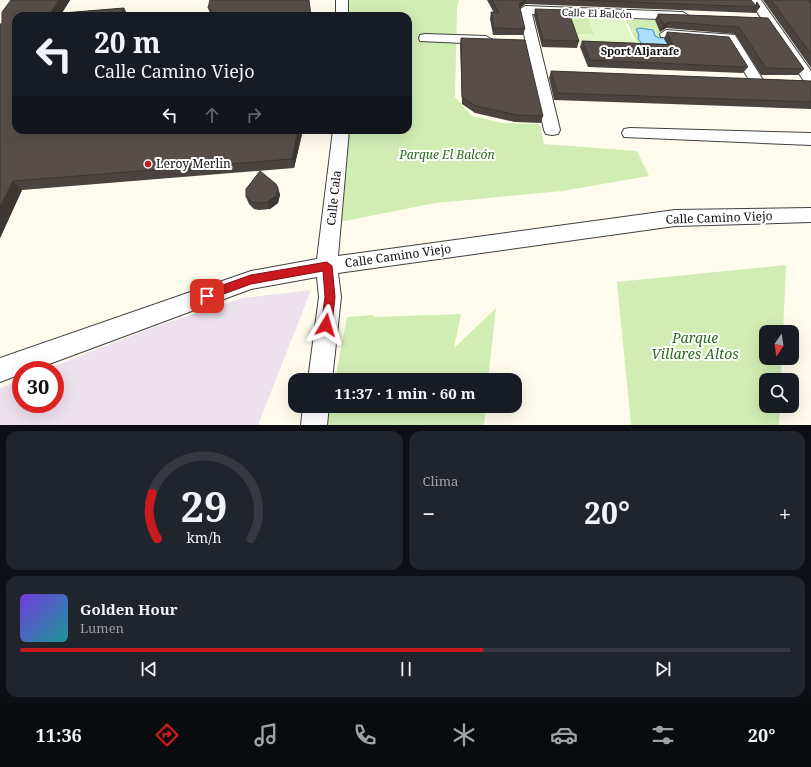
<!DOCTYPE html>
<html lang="es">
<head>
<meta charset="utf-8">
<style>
  body { margin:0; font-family:"Noto Serif",serif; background:#20242c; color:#f1f3f6; height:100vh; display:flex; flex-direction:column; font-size:15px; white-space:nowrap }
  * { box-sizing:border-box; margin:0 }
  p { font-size:13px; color:#9ea1a6 }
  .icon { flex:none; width:22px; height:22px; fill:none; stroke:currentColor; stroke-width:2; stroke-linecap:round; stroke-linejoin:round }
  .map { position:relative; height:425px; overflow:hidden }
  .panel { display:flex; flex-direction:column; gap:6px; padding:6px; background:#0d0f14; flex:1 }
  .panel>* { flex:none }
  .hud { position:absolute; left:12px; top:12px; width:400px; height:122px; border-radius:12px; box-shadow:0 4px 16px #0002; background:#171b24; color:#f1f3f6; overflow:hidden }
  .needle { width:26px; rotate:193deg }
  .controls { position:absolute; left:759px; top:325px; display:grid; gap:8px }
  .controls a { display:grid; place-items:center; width:40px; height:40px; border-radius:8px; background:#171b24; box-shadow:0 4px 16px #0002; font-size:20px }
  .speed { position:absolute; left:12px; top:361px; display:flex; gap:8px; font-size:20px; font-weight:700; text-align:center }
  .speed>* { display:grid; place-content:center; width:52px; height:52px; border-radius:50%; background:#171b24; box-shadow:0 4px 16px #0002; line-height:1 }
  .speed .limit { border:6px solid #d22; background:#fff; color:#111 }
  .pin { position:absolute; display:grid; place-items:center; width:34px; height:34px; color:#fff; margin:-17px; border-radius:8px; box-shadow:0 2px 6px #0006 }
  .me { position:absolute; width:44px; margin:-22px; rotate:7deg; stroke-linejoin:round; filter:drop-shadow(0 0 3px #0008) }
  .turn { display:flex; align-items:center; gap:14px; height:84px; padding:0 16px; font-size:18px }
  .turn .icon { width:52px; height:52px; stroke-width:2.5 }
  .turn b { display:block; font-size:28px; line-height:34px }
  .lanes { display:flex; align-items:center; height:38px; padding:0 16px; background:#0003; justify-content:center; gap:20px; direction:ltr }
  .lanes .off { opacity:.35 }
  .big { font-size:30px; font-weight:700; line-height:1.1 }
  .panel .widget { flex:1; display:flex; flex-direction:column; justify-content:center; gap:6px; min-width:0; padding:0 14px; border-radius:12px; background:#20242c }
  .panel .dial { align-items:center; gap:0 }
  .dial svg { height:104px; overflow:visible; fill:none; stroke:#363941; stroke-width:7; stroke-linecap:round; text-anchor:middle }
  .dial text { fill:#f1f3f6; stroke:none }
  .song { display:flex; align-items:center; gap:12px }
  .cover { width:48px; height:48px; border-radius:6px; background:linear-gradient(135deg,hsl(260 70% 55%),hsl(180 70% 35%)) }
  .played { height:4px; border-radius:2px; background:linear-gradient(90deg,#ca191f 60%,#363941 60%) }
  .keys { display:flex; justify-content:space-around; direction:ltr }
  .heat { display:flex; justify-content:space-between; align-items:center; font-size:22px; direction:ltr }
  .panel .tiles { flex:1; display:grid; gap:6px; grid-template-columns:1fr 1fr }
  .widget:last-child { grid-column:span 2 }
  .trip { position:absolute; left:288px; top:373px; width:234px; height:40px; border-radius:12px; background:#171b24; box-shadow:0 4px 16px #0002; font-weight:700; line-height:40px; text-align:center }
  .tab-bar { display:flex; height:64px; justify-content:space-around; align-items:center; background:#090b0e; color:#9ea1a6 }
  .tab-bar .icon { width:28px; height:28px }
  .tab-bar .selected { color:#ca191f }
  .tab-bar b { font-size:18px; color:#f1f3f6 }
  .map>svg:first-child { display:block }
</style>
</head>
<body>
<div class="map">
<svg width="811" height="425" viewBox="0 0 811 425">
  <rect width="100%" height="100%" fill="#fffcee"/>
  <path fill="#ece1ed" d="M311 290 258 425H0V388L21 380V404H55V370H45L151 328 243 298Z"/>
  <path fill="#d1edb4" d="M348 0H459L457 8 455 97 472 116 503 123 540 124 544 144 637 151 649 176 562 191 435 203 340 222 346 130H408V16H348Z
    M569 15H587L595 35 575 34Z
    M625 19 655 20 663 37 721 39 641 51Z
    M786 265 783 332H766V358H782L781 380H766V406H780L779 425H631L617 282Z
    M496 308 488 380H335L347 317 374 315V317L461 314 454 348Z
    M330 406H486L484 425H326Z"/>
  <path fill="#e3f4c6" d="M587 15 622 16 638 50 580 47 575 34 595 35Z"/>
  <path fill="#adddfc" stroke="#2d93d9" d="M640 28 653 30 655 36 659 38 669 37 695 46 646 45 641 43 638 38 639 35 636 29Z"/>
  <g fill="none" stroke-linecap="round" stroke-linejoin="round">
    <g stroke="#404040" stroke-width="2">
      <path id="minor" d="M336 0H348V16H336Z
        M749 0H761L811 71V85L806 84Z
        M525 6 683 12 689 16 683 20 532 14 560 130 558 134 552 135 546 134 544 130 519 10Z
        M666 30 735 35 763 80 761 83H751L726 42 661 37 660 34Z
        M425 34 486 36 493 40 486 44 420 41 419 38 420 35Z
        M630 128 811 133V145L624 137 622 133 624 129Z
        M333 130H349L338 256 675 210 811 208V222L675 226 338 273 341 297 332 380H308L319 297 317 277 251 289 33 370H21V374L0 382V358L251 271 317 259Z
        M303 406H329L327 425H301Z"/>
    </g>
    <use href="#minor" fill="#fff" fill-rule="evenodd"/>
  </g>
  <path fill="#4b433f" d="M11 0H70L62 13 124 8 128 16H16V130H303L294 168 22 190 0 238V24H2Z
    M309 0 211 16 208 8Z
    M487 0H751L755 5 757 2 760 7 756 13 525 4 520 8 525 29 523 35H493L490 19 491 12 494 13Z
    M763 0H811V3H810L811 4V68Z
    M535 9 579 41 577 48 542 47 534 16Z
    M658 14 768 18 804 69 798 75H761L735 34 666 28 660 32 655 20Z
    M667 32 748 67 743 73 588 67 580 47 582 41 667 44 664 39Z
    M461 38 543 116 541 123 515 122 475 113 462 104 460 45Z
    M551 71 811 81V109L554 100 549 78Z
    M278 188 280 195 278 203 270 209 259 210 254 209 249 204 246 197Z"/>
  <path fill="#3d3733" d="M59 0H70L60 16 50 14Z
    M524 0H526L525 4 518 10 519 4Z
    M124 8 128 16H120Z
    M669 22 666 28 660 32 664 25Z
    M298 130H303L294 168 292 159Z
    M13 181 22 190 0 238V207Z
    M278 188 280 195 278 203 270 209 267 202Z"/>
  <path fill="#574e49" stroke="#3d3733" d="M11 0H59L50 14 124 8 120 16H16V130H298L292 159 13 181 0 207V24H2V12Z
    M210 0H309L311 16H211L212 10 208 8Z
    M492 0H524L519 4 525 29 494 28 491 12 499 13Z
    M578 0H751L756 6 757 2 760 7Z
    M771 0H808L811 4V54Z
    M535 9 568 10 579 41 543 40Z
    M658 14 768 18 804 69 766 68 739 27 669 22 664 25Z
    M667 32 729 37 748 67 590 60 582 41 673 45Z
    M461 38 525 40 543 116 517 115 476 106 462 97Z
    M551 71 811 81V102L557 93Z
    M260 171 276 184 278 188 276 196 267 202 257 203 252 202 246 197V189Z"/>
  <path fill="#ca191f" stroke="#831014" d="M327 262 332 266 335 297 332 325 330 328 326 330 323 328 321 325 325 297 323 271 251 284 207 300 203 299 202 296 203 292 251 275Z"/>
  <circle fill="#ca191f" stroke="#fff" stroke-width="1.5" cx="148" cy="164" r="4"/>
  <g text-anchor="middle" stroke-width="4" stroke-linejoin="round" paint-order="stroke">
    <g font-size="10" fill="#0d0d0d" stroke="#fff">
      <text transform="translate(597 13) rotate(2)" y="4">Calle El Balcón</text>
    </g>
    <g font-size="11" font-weight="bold" fill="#0d0d0d" stroke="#fff">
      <text x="640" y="55">Sport Aljarafe</text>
    </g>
    <g font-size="12" font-style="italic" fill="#286b18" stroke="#fff">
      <text x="447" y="159">Parque El Balcón</text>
    </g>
    <g font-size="12" fill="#0d0d0d" stroke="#fff" text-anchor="start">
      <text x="156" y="168">Leroy Merlin</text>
    </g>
    <g font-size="12" fill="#0d0d0d" stroke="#fff">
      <text transform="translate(334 198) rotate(-84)" y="4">Calle Cala</text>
      <text transform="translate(719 218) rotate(-2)" y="4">Calle Camino Viejo</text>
      <text transform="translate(398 256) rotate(-8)" y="4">Calle Camino Viejo</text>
    </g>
    <g font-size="14" font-style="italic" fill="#286b18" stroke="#fff">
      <text x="695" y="343">Parque<tspan x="695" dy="16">Villares Altos</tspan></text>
    </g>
  </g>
</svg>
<div class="controls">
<a><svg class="needle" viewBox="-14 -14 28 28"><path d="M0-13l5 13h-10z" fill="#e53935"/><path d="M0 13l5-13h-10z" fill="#9ea1a6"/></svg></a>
<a><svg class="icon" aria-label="search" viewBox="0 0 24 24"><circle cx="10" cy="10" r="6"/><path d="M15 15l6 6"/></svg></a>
</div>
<div class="speed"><div class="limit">30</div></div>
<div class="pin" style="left:207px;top:296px;background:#d93025"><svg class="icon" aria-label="arrive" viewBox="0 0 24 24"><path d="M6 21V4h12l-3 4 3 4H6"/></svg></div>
<svg class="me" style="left:326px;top:325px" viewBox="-20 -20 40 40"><path d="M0-17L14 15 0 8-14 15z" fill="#ca191f" stroke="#fff" stroke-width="4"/></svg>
<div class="trip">11:37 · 1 min · 60 m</div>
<div class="hud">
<div class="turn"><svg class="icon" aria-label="left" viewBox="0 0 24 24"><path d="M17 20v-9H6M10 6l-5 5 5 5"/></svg><div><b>20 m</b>Calle Camino Viejo</div></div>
<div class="lanes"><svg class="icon" aria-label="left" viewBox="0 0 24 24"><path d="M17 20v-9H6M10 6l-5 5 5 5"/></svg><svg class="icon off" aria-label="ahead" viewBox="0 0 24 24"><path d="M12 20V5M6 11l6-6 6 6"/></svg><svg class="icon off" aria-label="right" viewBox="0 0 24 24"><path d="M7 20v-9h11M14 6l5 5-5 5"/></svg></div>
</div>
</div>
<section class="panel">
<div class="tiles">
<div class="widget dial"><svg viewBox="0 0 100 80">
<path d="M14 69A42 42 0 1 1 86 69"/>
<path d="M14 69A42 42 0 0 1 10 34" stroke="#ca191f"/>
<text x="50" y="56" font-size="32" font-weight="700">29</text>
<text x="50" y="72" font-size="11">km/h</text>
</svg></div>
<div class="widget"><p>Clima</p>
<div class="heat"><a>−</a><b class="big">20°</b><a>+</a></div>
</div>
<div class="widget">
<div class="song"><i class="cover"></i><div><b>Golden Hour</b><p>Lumen</p></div></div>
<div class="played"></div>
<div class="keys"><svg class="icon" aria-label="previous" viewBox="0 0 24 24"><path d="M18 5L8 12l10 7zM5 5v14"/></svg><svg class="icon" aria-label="pause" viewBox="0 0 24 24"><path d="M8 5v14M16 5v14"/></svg><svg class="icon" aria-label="next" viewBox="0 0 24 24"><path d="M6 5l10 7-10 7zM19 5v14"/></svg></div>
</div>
</div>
</section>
<nav class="tab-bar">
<b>11:36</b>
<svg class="icon selected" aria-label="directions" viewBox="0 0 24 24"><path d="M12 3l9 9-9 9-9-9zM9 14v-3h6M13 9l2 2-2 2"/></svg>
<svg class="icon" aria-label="music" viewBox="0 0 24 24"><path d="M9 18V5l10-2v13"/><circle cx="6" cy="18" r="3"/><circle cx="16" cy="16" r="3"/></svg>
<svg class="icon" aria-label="phone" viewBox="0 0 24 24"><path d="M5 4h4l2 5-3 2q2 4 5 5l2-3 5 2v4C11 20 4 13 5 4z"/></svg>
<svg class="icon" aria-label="climate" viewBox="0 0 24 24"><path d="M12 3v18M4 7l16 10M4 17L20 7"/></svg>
<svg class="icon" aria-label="car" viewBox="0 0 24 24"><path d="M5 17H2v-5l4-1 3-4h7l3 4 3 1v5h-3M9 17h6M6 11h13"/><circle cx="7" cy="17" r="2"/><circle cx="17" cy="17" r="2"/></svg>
<svg class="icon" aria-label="filters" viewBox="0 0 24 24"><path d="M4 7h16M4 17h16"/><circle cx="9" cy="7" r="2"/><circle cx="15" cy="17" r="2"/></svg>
<b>20°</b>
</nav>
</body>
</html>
